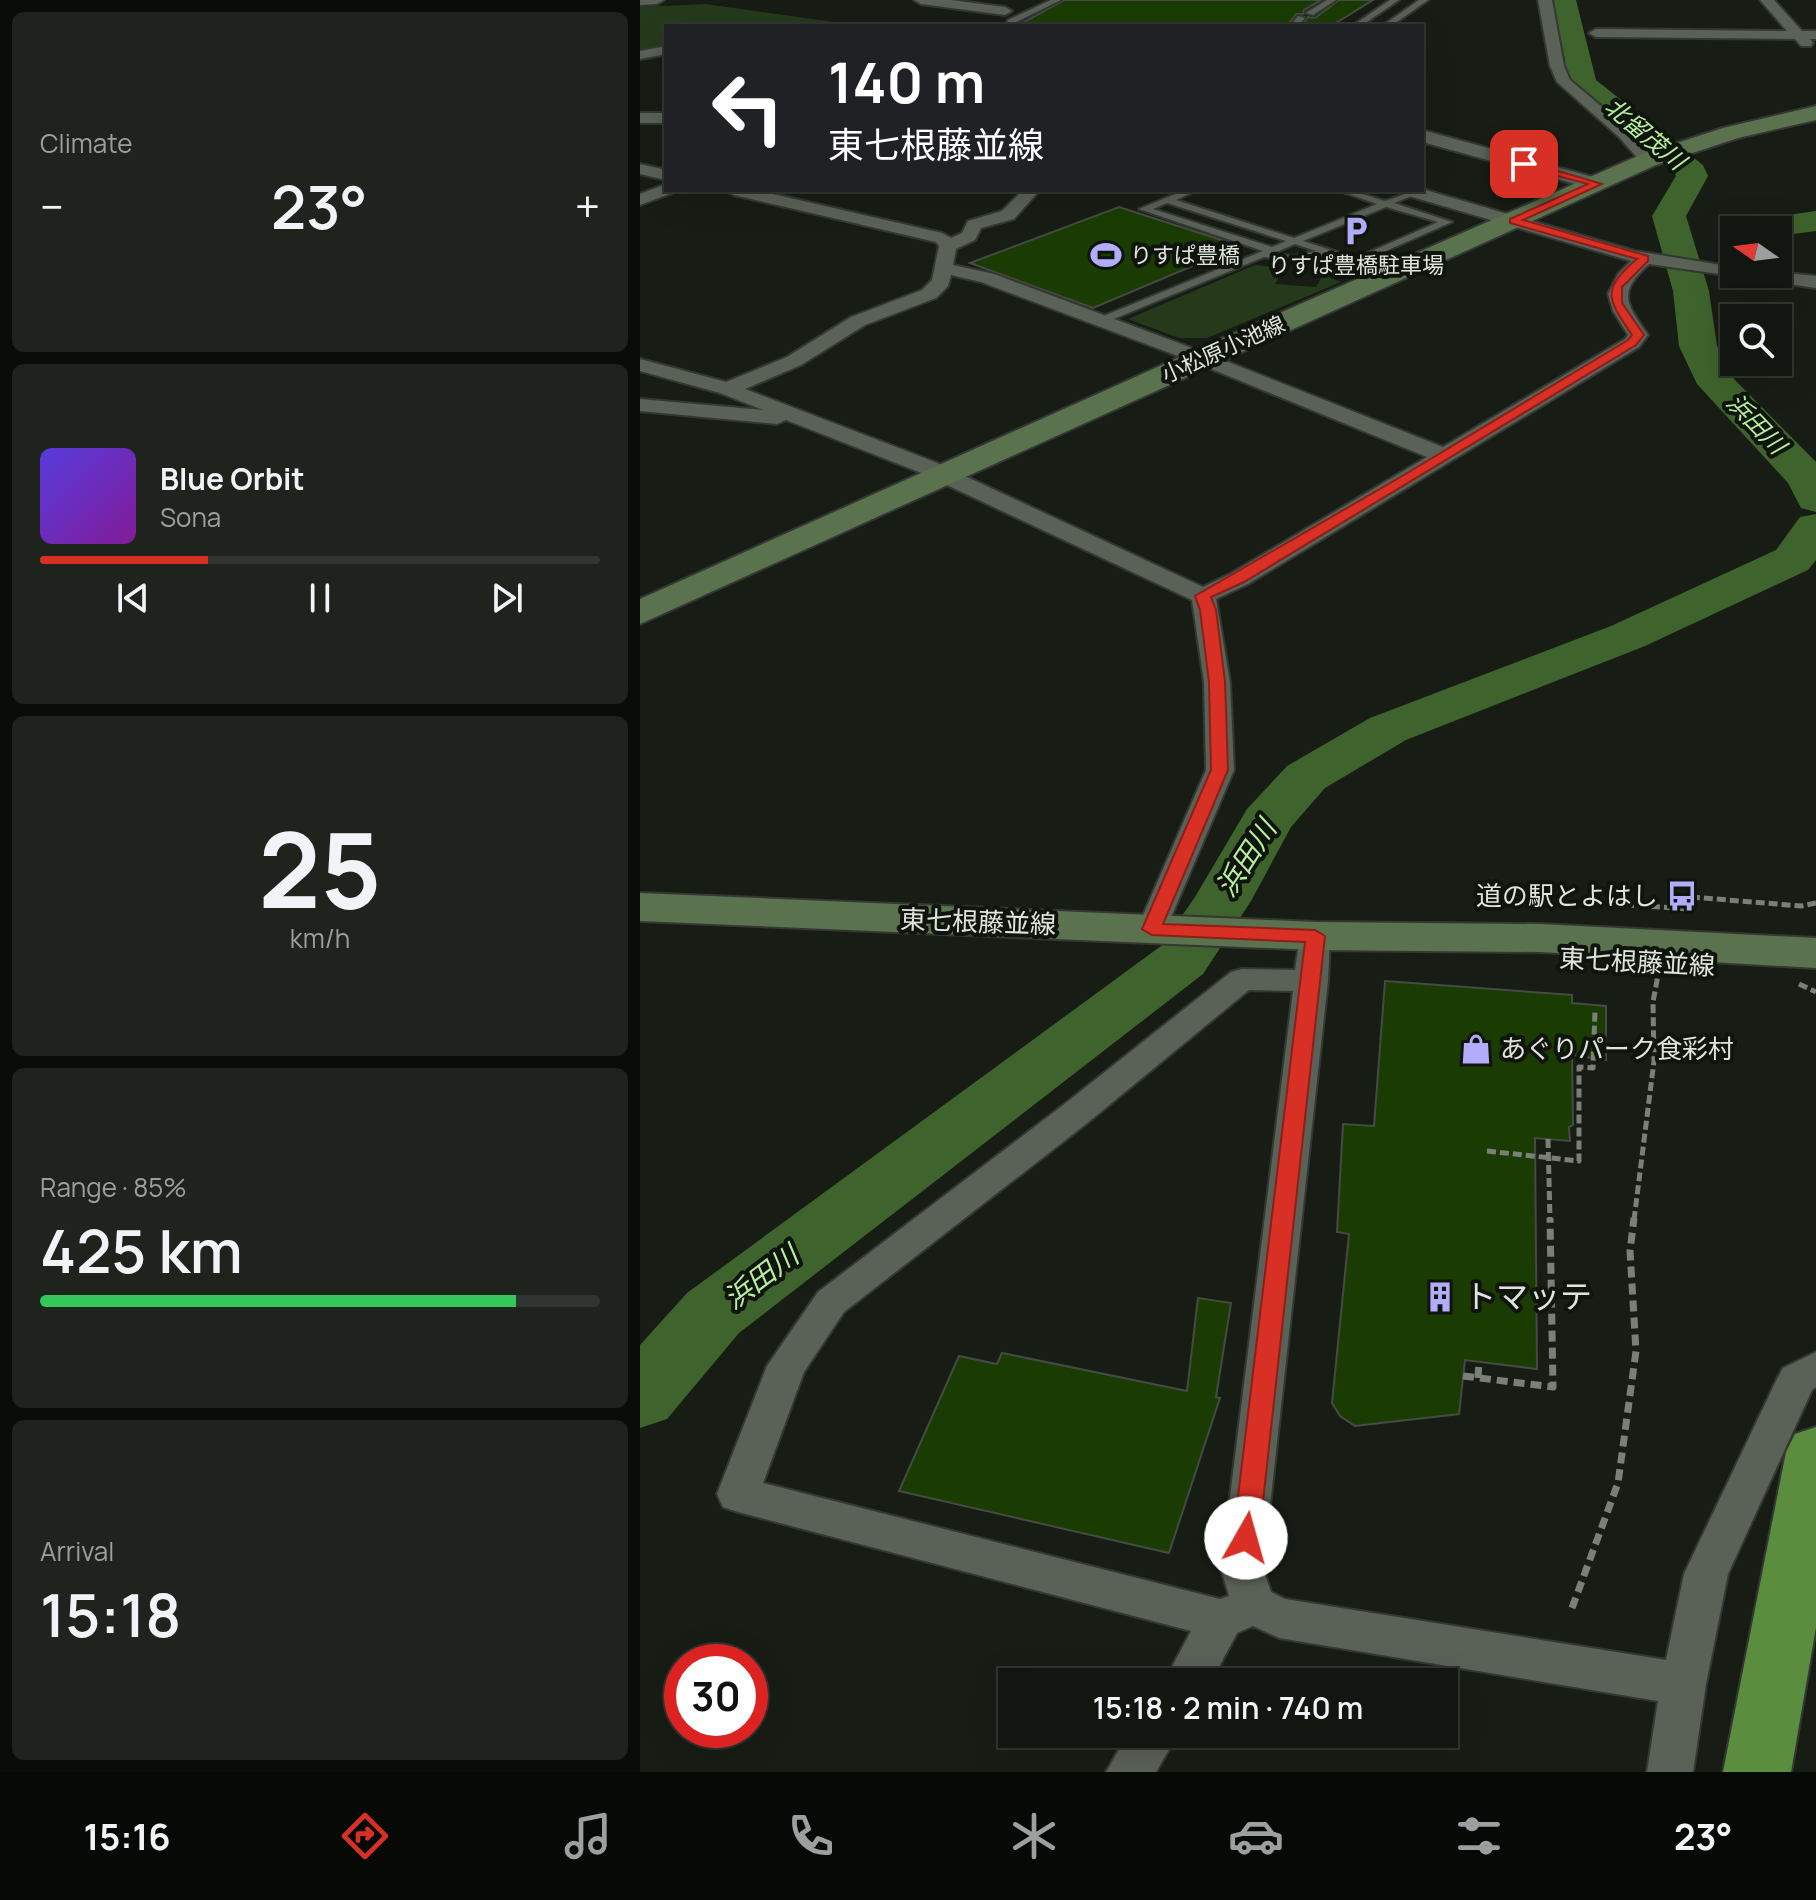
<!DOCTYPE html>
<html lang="en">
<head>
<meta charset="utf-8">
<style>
  body { margin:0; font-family:Manrope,"Noto Sans JP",sans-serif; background:#1e231e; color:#f1f3f6; height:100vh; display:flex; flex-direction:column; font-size:30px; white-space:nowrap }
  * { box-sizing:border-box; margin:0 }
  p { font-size:26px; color:#9c9f9f }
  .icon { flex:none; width:44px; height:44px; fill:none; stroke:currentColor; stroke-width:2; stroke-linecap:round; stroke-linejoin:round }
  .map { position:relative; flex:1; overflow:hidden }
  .panel { display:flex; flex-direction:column; gap:12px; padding:12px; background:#090c09; width:640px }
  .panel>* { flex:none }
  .top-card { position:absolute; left:24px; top:24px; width:760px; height:168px; border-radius:0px; box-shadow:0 8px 32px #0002,0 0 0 2px #303530; background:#202124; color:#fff; overflow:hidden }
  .needle { width:52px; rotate:284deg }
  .fabs { position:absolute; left:1080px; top:216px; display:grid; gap:16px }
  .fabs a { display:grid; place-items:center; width:72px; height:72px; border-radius:0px; background:#111610; box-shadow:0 8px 32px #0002,0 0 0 2px #303530; font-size:40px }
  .speed { position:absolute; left:24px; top:1644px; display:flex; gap:16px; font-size:40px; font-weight:700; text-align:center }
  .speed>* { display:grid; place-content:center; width:104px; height:104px; border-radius:50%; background:#111610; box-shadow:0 8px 32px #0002,0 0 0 2px #303530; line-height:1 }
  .speed .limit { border:12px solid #d22; background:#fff; color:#111 }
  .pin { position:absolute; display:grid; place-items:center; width:68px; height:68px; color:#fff; margin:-34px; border-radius:16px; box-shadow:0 4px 12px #0006 }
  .me { position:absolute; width:88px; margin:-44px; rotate:7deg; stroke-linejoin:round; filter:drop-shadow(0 0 6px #0008) }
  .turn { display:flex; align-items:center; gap:28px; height:168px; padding:0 32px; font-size:36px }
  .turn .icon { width:104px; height:104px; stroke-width:2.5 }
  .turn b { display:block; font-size:56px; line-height:68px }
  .big { font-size:60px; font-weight:600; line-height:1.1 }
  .panel .card { flex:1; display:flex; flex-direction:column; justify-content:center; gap:12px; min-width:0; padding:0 28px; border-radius:12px; background:#1e231e }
  .panel .dial { align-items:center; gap:0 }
  .dial b { font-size:104px; line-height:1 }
  .song { display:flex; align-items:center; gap:24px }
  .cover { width:96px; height:96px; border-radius:12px; background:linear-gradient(135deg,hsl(250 70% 55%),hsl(290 70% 35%)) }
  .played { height:8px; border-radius:4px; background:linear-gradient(90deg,#d93025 30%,#303530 30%) }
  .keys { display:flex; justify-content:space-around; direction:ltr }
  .heat { display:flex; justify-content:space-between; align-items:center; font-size:44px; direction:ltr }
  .charge { height:12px; border-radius:6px; background:linear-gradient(90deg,#34c759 85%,#303530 0) }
  .trip { position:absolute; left:358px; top:1668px; width:460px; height:80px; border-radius:0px; background:#111610; box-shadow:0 8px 32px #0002,0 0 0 2px #303530; font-weight:600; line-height:80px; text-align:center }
  .tabs { display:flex; height:128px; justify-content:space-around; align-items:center; background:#070906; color:#9c9f9f }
  .tabs .icon { width:56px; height:56px }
  .tabs .on { color:#d93025 }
  .tabs b { font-size:36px; color:#f1f3f6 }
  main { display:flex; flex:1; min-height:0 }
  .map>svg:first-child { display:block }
</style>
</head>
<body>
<main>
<section class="panel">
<div class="card"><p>Climate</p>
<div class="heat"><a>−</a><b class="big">23°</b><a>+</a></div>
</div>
<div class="card">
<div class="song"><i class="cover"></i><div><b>Blue Orbit</b><p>Sona</p></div></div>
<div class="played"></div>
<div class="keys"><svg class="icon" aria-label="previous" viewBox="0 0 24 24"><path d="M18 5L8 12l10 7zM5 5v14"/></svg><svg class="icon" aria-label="pause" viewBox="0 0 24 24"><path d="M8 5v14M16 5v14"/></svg><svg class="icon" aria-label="next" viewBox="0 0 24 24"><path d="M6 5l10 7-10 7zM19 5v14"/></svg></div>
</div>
<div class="card dial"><b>25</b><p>km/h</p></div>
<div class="card"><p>Range · 85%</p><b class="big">425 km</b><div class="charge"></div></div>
<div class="card"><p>Arrival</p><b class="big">15:18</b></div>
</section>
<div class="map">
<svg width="1176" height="1772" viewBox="0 0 1176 1772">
  <rect width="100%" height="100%" fill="#171d15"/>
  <path fill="#253a1b" d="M65 4 223 26H26V47L0 52V7Z
    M615 265 644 268 635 284 676 287 683 275 701 282 567 338H539L488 319Z"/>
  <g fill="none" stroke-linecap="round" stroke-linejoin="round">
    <path fill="#3f632c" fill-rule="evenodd" d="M910 0H936L956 80 1063 165 1068 176 1046 216 1069 291 1077 346 1094 379 1176 462V512L1161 508 1148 483 1057 384 1039 346 1033 291 1012 216 1036 176 1033 170 935 91 924 73 925 59Z
      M1176 211V231L1138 236V230H1094V238L1087 230 1092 223Z
      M1176 514V560L1168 570 1005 646 766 740 685 788 651 827 611 901 563 974 99 1333 27 1419 0 1428V1345L47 1293 521 946 555 897 607 809 647 766 730 718 971 626 1136 550 1160 517Z"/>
  </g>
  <path fill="#1a3c02" stroke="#444b42" stroke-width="2" d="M424 0H681L664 10 663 14H656L647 26H377Z
    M699 0H733L691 26H662L668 17 675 18Z
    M479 207 600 246 453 308 330 263Z
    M745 981 932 995V1003L966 1006V1060L932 1055 933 1125 929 1127 930 1141 895 1138 897 1369 825 1360 819 1414 715 1426 700 1416 692 1403 709 1234 697 1232 703 1124 734 1126Z
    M558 1298 591 1303 576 1397 580 1398 529 1553 259 1491 319 1356 357 1364 362 1353 547 1391Z"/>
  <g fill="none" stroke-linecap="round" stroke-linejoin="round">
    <g stroke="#343833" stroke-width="4">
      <path id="service" d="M411 0H421L374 23V26H366L368 20Z
        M687 0H696L673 15 666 13Z
        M750 0H759L721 26H712Z
        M779 0H788L751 26H742Z
        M658 16 665 18 658 26H650Z
        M545 190H557L536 200 654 238 737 204 697 190H710L745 201 777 190V194L754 203 812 222 716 264 685 254 654 262 624 257 464 323H456V319L623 251 499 209ZM527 203 646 241 632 247 513 209ZM746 207 798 222 716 258 663 241ZM655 244 676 251 654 256 632 254Z"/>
    </g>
    <g stroke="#343833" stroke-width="4">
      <path id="minor" d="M0 0H24L17 4 0 5Z
        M274 0H311L365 7 372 11 365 15 281 4Z
        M898 0H912L924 66 930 80 991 131 1014 157V163H1002L979 137 917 82 910 66Z
        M1120 0H1134L1162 31H1176V39H1170L1173 43 1171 46H1161L1155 39 956 37 949 33 956 29 1147 31Z
        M26 46V54L0 59V51Z
        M0 113H26V123H0Z
        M0 164 26 170V180L0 174Z
        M26 184V190H34L32 193 0 205V194Z
        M782 189 995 251 1094 267V274L1138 272 1176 276V288L1009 264C977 293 986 303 1008 335L999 347 608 584 576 599 590 682 594 770 523 936 512 939 501 936 497 929 566 770 564 682 552 600 279 472 146 420 137 424 0 411V399L123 410 80 393 0 371V359L86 382 147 357 211 317 282 290 292 280 299 246 296 242 94 195 86 190H116L302 233 311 238 322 233 328 221 362 211 383 190H400L374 219 341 228 335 240 316 249 313 265 354 274 568 354 803 447 985 339 988 335 973 311 968 294 978 274 991 261 762 194 760 190ZM311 275 341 282 554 362 787 457 590 574 563 587 295 462 105 389 161 365 225 325 296 298 308 286Z
        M675 926 686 929 690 936 688 981 623 1569 631 1592 645 1599 1026 1660 1044 1574 1137 1379 1143 1368 1176 1352V1387L1172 1390 1088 1574 1066 1684 1053 1772H1007L1018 1701 639 1638 613 1626 597 1633 571 1682H524L551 1631 98 1512 83 1507 77 1494 127 1366 178 1292 422 1106 591 972 602 969 655 970 660 936 664 929ZM609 990 653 991 581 1569 589 1596 580 1599 123 1483 164 1372 204 1312 446 1124Z
        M488 1734H538L516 1772H466Z"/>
    </g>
    <g stroke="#343833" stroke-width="4">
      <path id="tertiary" d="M782 130 964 180 968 184 957 190 782 142Z"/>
    </g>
    <g stroke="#343833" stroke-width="4">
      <path id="secondary" d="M1176 106V120L1098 138 1016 165 0 624V599L551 352 1000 155 1083 128Z
        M0 893 675 922 900 924 1176 938V968L900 952 675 950 0 921Z"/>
    </g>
    <g stroke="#343833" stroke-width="4">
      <path id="trunk" d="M1176 1427V1627L1151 1772H1083L1146 1452 1155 1434Z"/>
    </g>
    <path stroke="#7a8078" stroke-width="5" stroke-dasharray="9 4" stroke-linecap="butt" d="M985 905 1051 909V897L1161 906 1176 903
      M1159 984 1176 992
      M908 1139 910 1220
      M847 1151 939 1161V1067L953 1068 955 1011
      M994 1220 1014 1061 1013 1002 1018 975"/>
    <path stroke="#7a8078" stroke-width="7" stroke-dasharray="11 6" stroke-linecap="butt" d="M823 1376 913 1387 910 1218
      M838 1378 839 1362
      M932 1608 978 1483 996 1351 990 1251 994 1218"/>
    <use href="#service" fill="#5a6157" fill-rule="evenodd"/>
    <use href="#minor" fill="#5a6157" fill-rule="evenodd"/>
    <use href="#tertiary" fill="#5a6157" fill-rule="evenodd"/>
    <use href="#secondary" fill="#5a724e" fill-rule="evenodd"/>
    <use href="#trunk" fill="#5b8d3e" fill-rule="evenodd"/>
  </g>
  <path fill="#d93025" stroke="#8d1f18" stroke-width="2" d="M884 161 962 184 883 220 1008 256V261L982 287V303L1004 335 996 345 604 582 571 597 576 610 585 682 588 770 523 924 675 930 685 936 619 1538 615 1546 606 1549 597 1546 593 1538 665 942 512 935 502 929 571 770 569 682 560 610 555 596 764 475 988 340 992 335C968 299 960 290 997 259L870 223V219L948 184 881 166Z"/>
  <defs>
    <g id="parking-bare" transform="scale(2.4)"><path d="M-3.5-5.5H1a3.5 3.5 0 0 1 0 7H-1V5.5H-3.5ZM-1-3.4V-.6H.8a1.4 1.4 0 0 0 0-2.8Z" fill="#b1adfa" stroke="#0f140c" stroke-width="2.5" paint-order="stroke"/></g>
    <g id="stadium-bare" transform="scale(2.4)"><path d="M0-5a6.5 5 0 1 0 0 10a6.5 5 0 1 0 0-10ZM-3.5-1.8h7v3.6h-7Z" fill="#b1adfa" stroke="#0f140c" stroke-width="2.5" paint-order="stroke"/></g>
    <g id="bus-bare" transform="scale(2.4)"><path d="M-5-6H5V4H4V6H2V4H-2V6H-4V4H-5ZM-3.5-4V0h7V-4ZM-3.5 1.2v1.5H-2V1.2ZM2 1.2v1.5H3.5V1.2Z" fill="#b1adfa" stroke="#0f140c" stroke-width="2.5" paint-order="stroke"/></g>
    <g id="shop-bare" transform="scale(2.4)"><path d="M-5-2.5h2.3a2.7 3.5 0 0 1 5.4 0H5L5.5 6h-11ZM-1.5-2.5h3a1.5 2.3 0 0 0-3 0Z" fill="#b1adfa" stroke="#0f140c" stroke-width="2.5" paint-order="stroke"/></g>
    <g id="building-bare" transform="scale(2.4)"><path d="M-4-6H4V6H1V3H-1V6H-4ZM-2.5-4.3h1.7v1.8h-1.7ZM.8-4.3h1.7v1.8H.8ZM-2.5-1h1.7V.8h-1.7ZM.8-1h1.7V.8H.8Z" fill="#b1adfa" stroke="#0f140c" stroke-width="2.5" paint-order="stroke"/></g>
  </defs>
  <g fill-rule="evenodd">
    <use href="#parking-bare" x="716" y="231"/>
    <use href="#stadium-bare" x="466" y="255"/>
    <use href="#bus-bare" x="1042" y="896"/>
    <use href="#shop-bare" x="836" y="1049"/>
    <use href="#building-bare" x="800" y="1297"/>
  </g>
  <g text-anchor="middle" stroke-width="8" stroke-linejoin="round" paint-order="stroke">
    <g font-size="22" fill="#e0e4de" stroke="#0f140c" text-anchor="start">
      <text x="490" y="263">りすぱ豊橋</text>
      <text x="716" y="273" text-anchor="middle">りすぱ豊橋駐車場</text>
    </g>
    <g font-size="22" fill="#e0e4de" stroke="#0f140c">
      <text transform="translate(583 349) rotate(-24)" y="8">小松原小池線</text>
    </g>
    <g font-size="24" font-style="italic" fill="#b7ef9d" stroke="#0f140c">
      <text transform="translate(1005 134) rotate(40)" y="8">北留茂川</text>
      <text transform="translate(1116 424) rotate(46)" y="8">浜田川</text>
    </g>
    <g font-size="26" fill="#e0e4de" stroke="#0f140c" text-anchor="end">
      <text x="1018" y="905">道の駅とよはし</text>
      <text x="860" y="1058" text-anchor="start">あぐりパーク食彩村</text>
    </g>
    <g font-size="26" fill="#e0e4de" stroke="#0f140c">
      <text transform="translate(338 922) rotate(2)" y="9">東七根藤並線</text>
      <text transform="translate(997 962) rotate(3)" y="9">東七根藤並線</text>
    </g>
    <g font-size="28" font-style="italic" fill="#b7ef9d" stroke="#0f140c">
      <text transform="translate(606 858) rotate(-57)" y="10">浜田川</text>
      <text transform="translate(121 1277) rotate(-37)" y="10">浜田川</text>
    </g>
    <g font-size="32" fill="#e0e4de" stroke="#0f140c" text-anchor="start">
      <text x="824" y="1308">トマッテ</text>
    </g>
  </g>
</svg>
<div class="fabs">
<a><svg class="needle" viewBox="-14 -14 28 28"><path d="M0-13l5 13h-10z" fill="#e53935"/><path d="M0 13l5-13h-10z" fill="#9c9f9f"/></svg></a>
<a><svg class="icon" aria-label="search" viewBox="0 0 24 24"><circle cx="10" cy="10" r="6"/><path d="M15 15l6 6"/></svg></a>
</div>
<div class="speed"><div class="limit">30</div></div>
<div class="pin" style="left:884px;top:164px;background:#d93025"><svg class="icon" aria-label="arrive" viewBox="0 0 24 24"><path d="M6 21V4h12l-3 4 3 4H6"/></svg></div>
<svg class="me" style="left:606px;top:1538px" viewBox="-20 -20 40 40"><circle r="19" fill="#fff"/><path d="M0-13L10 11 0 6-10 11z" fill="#d93025"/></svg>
<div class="trip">15:18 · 2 min · 740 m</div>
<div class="top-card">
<div class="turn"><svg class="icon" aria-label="left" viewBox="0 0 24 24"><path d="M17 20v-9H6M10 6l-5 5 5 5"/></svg><div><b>140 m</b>東七根藤並線</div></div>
</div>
</div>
</main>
<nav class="tabs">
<b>15:16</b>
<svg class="icon on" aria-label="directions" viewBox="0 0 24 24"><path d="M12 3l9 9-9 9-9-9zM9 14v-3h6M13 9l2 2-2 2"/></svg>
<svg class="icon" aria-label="music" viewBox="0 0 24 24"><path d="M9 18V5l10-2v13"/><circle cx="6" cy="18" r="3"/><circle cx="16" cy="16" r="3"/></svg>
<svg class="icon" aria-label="phone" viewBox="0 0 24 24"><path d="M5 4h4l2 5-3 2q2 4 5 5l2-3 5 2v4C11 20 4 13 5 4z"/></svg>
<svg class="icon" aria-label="climate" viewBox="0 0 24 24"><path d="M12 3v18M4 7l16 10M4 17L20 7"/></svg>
<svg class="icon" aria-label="car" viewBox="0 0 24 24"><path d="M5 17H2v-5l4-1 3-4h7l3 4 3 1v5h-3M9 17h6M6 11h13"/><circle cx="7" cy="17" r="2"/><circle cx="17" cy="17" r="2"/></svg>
<svg class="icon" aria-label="filters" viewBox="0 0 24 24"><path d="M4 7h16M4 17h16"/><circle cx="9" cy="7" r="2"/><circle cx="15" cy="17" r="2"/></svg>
<b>23°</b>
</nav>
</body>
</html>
